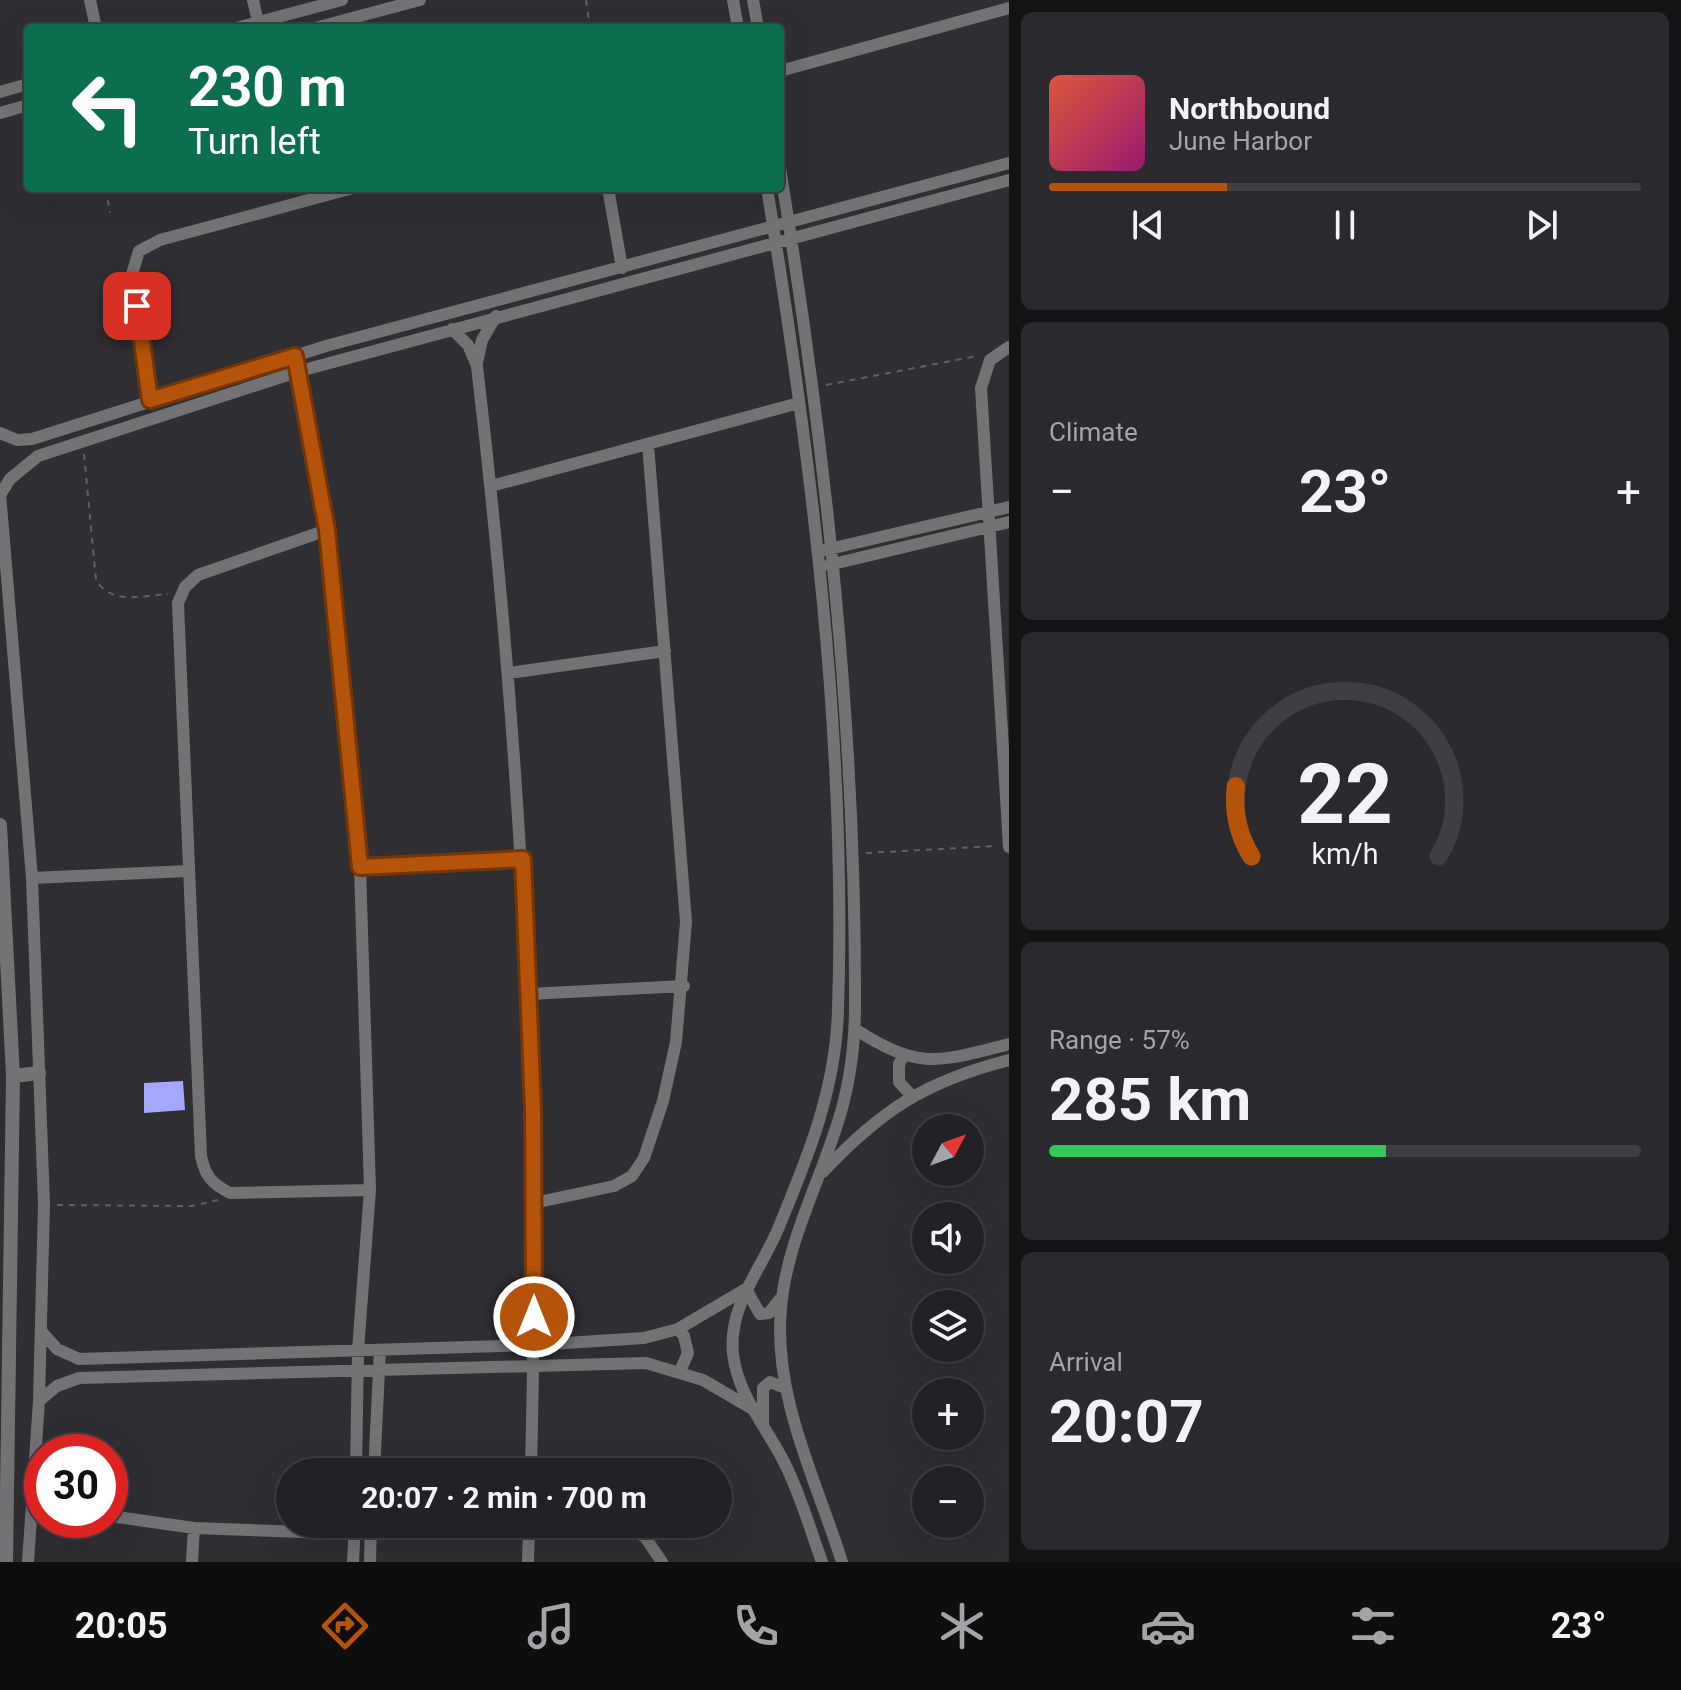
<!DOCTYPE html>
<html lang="en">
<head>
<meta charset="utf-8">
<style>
  body { margin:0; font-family:Roboto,sans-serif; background:#2a2a2e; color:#f1f3f6; height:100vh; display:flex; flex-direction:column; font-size:30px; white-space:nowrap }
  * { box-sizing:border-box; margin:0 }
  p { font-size:26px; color:#a2a4a7 }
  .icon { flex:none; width:44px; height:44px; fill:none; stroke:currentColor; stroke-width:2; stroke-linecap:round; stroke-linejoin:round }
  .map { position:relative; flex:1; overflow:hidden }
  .drawer { display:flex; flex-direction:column; gap:12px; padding:12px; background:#131315; width:672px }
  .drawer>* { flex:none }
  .top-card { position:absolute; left:24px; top:24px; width:760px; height:168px; border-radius:8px; box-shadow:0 8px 32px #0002,0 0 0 2px #3f3f43; background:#0b6e4f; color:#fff; overflow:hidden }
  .needle { width:52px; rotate:49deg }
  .fabs { position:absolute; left:912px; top:1114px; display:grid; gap:16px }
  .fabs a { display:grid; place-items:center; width:72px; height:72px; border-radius:50%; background:#222226; box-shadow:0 8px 32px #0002,0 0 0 2px #3f3f43; font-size:40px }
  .speed { position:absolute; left:24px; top:1434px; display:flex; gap:16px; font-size:40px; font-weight:700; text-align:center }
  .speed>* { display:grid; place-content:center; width:104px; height:104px; border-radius:50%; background:#222226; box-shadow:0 8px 32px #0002,0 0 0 2px #3f3f43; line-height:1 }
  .speed .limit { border:12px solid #d22; background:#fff; color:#111 }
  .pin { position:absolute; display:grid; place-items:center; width:68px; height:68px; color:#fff; margin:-34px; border-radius:16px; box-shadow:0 4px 12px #0006 }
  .me { position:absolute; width:88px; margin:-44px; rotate:0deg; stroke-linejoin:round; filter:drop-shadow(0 0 6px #0008) }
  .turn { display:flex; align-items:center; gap:28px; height:168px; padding:0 32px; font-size:36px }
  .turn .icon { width:104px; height:104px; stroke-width:2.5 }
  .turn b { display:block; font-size:56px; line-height:68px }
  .big { font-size:60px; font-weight:700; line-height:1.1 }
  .drawer .card { flex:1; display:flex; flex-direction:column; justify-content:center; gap:12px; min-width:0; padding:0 28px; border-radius:12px; background:#2a2a2e }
  .drawer .dial { align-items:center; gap:0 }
  .dial svg { height:208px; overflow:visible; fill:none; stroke:#3f3f43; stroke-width:7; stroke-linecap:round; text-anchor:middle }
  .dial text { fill:#f1f3f6; stroke:none }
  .song { display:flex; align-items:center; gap:24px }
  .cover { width:96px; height:96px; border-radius:12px; background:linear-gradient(135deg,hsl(10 70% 55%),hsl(320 70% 35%)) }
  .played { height:8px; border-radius:4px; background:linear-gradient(90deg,#b45309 30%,#3f3f43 30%) }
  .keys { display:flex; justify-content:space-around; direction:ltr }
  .heat { display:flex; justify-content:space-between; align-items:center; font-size:44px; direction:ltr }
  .charge { height:12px; border-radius:6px; background:linear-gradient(90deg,#34c759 57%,#3f3f43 0) }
  .trip { position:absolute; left:276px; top:1458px; width:456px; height:80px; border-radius:40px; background:#222226; box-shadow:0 8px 32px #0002,0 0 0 2px #3f3f43; font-weight:700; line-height:80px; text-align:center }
  .tab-bar { display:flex; height:128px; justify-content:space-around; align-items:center; background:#0e0e0f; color:#a2a4a7 }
  .tab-bar .icon { width:56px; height:56px }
  .tab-bar .on { color:#b45309 }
  .tab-bar b { font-size:36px; color:#f1f3f6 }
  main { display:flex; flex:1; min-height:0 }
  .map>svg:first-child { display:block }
</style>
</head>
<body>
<main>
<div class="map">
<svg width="1009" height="1562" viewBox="0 0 1009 1562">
  <rect width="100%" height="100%" fill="#2e2e33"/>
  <path fill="#a3a8fd" d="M183 1081 185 1110 144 1113V1083Z"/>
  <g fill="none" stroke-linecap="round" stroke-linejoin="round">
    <path stroke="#626266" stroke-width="2" stroke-dasharray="6 6" stroke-linecap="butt" d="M586 0 590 28
      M106 188 110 213
      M826 385 977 356
      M84 454 96 580C111 605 142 596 168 594
      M866 853 996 846
      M57 1205 192 1206 218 1200"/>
    <path stroke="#737376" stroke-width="12" d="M90 0 96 28
      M253 0 258 22
      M733 0 738 28
      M753 0 758 28
      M236 28 342 0
      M315 28 420 0
      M780 71 1009 8
      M0 92 28 84
      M0 113 28 105
      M780 168C825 445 856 724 855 1005 855 1048 849 1091 835 1131 816 1189 786 1247 781 1308 773 1397 816 1479 842 1562
      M608 188 622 268
      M767 188C811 458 847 736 838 1010 836 1089 808 1157 778 1229 761 1270 728 1306 733 1354 738 1396 766 1426 784 1462 800 1493 810 1529 822 1562
      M452 329 468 345 477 366C520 734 541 1101 531 1472
      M1009 347 990 360 981 388 1009 847
      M295 356 327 530 360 867 370 1190 358 1350 356 1472
      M477 363 482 340 496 316
      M150 400 132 274 139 251 160 240 353 188
      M0 433 17 440 32 439 326 346 1009 163
      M491 486 799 403
      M0 493 32 878 44 1204 39 1401 28 1562
      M0 495 10 479 38 456 300 371 1009 180
      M327 530 198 575 185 587 178 603 201 1156C205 1176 212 1184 230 1193L370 1190
      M825 550 1009 507
      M829 565 1009 522
      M509 673 665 651
      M360 867 523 859
      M32 878 188 871
      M529 994 684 986
      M855 1029C920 1071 938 1062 1009 1044
      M903 1057 899 1064V1082L911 1095
      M823 1172C881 1110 926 1081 1009 1060
      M534 1203 614 1186 632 1176 644 1158 663 1101 676 1042 686 922 648 444
      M678 1329 684 1336 688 1353 680 1371
      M41 1331 57 1349 79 1359 534 1345 644 1338 678 1329 746 1289 760 1314 769 1313 780 1299
      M39 1401 57 1386 79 1378 646 1363 703 1380 751 1408
      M763 1423V1388L770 1382 785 1388
      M374 1472 380 1350
      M110 1516 194 1528 354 1534
      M529 1528 632 1530 645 1537 662 1562
      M192 1562 194 1528
      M353 1562 355 1524
      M370 1562 371 1524
      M528 1562 529 1524"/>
    <path stroke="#737376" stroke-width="14" d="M0 825 13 1076 6 1562
      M13 1076 39 1073"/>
  </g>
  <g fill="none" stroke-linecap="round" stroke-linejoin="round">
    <g stroke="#753606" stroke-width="20">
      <path id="route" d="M137 306 150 400 295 356 327 530 360 867 523 859 533 1110 534 1317"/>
    </g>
    <use href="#route" stroke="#b45309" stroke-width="14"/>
  </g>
</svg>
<div class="fabs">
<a><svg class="needle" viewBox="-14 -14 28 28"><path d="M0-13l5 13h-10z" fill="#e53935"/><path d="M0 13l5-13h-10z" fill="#a2a4a7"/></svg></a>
<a><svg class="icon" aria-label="sound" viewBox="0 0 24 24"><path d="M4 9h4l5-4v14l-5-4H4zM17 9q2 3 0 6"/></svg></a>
<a><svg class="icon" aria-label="layers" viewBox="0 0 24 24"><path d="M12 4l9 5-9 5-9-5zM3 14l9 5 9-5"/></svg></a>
<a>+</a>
<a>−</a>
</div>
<div class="speed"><div class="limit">30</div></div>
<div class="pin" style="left:137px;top:306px;background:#d93025"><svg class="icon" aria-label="arrive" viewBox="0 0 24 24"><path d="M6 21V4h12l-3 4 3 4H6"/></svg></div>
<svg class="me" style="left:534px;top:1317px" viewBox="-20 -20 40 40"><circle r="17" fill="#b45309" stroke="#fff" stroke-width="3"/><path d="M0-11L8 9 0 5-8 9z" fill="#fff"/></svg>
<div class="trip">20:07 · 2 min · 700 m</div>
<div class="top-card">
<div class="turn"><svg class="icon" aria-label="left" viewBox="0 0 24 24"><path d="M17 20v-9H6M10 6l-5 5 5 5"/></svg><div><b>230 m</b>Turn left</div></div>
</div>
</div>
<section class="drawer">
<div class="card">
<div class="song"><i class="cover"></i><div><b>Northbound</b><p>June Harbor</p></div></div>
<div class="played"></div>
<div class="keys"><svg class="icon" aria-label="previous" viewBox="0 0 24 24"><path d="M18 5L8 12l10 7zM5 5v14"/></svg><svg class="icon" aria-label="pause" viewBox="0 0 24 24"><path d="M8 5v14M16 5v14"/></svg><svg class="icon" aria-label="next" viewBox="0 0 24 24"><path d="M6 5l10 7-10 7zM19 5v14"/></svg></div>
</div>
<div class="card"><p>Climate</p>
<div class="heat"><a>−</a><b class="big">23°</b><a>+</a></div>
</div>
<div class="card dial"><svg viewBox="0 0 100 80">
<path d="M14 69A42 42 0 1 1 86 69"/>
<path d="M14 69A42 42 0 0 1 8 42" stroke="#b45309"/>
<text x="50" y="56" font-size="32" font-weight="700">22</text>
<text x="50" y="72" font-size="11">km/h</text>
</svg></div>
<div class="card"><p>Range · 57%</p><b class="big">285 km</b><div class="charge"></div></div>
<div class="card"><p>Arrival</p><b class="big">20:07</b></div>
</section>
</main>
<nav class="tab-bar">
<b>20:05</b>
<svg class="icon on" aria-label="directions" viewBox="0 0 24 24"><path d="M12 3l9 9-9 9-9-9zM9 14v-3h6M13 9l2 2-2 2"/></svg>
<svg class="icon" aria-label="music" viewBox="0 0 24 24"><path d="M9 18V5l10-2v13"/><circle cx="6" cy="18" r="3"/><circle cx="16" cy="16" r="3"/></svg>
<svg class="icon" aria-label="phone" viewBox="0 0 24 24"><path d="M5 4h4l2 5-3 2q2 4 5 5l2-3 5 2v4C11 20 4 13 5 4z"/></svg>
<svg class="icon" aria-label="climate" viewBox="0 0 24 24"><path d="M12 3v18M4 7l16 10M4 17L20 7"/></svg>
<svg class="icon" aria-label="car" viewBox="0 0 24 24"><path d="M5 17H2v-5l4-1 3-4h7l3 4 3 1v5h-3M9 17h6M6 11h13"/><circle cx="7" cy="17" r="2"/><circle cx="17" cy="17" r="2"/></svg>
<svg class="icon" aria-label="filters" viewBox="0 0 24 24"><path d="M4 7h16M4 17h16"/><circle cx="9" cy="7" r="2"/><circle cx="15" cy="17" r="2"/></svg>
<b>23°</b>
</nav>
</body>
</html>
